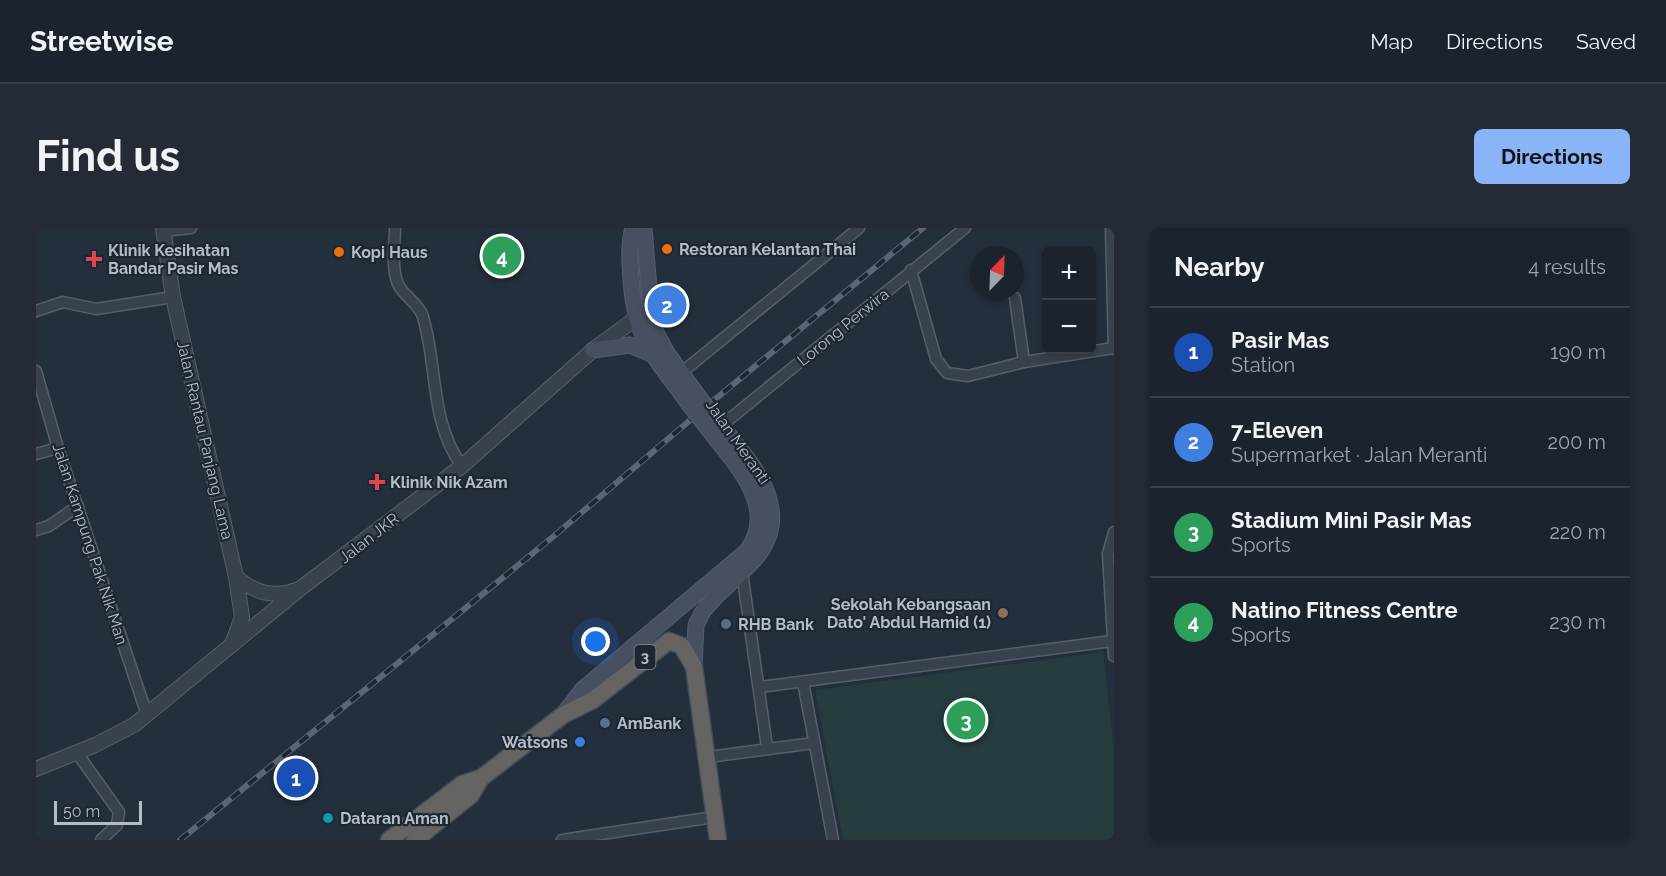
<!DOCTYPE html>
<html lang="en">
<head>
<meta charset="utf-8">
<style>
	body { margin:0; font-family:Raleway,sans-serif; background:#242b36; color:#f1f3f6 }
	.controls { position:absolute; right:18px; top:18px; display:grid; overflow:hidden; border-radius:9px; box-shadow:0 3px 9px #0003 }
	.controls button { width:54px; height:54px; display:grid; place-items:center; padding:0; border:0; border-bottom:2px solid #39404a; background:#1b232e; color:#f1f3f6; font:30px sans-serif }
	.compass { position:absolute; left:934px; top:18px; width:54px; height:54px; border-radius:50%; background:#1b232e; box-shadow:0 3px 9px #0003; rotate:23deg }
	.scale { position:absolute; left:18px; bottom:15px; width:88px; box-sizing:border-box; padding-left:6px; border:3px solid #b4bcc9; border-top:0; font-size:16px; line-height:21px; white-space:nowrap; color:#b4bcc9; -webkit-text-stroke:4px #1d2633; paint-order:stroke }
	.you { position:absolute; left:560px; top:414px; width:21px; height:21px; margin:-15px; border:4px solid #fff; border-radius:50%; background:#1a73e8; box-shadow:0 0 0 9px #1a73e833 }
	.badge { display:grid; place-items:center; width:39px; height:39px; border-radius:50%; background:#8ab4f8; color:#fff; font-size:20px; font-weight:700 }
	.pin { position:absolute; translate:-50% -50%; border:3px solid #fff; box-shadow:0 2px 6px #0006 }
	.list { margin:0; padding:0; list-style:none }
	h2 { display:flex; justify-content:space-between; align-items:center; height:78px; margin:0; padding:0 24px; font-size:26px }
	h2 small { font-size:20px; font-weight:400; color:#a0a4aa }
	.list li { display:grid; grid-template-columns:39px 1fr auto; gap:18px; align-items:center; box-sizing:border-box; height:90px; padding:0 24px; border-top:2px solid #39404a }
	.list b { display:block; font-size:22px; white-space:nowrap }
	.list p { margin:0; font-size:20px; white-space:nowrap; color:#a0a4aa }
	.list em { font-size:20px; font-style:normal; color:#a0a4aa }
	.map { position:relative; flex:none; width:1078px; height:612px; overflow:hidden; border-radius:9px }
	header { display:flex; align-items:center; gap:36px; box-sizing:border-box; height:84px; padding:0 30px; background:#1b232e; border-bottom:2px solid #39404a }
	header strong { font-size:28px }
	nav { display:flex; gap:33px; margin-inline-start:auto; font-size:21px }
	.intro { display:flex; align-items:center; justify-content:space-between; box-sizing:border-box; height:144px; padding:0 36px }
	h1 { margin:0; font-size:42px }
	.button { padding:15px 27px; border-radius:9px; background:#8ab4f8; color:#111; font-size:21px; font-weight:700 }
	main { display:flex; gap:36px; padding:0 36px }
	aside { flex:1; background:#1b232e; border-radius:9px; box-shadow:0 3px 9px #0003 }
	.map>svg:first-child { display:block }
	.green { fill:#263c3f }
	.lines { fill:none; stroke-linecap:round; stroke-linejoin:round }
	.minor-casing { stroke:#565f6c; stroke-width:13 }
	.tertiary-casing { stroke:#565f6c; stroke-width:16 }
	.secondary-casing { stroke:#565f6c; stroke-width:17 }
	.trunk-casing { stroke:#434c59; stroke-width:19 }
	.minor { stroke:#38414e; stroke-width:10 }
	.tertiary { stroke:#38414e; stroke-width:14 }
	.secondary { stroke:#465061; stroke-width:15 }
	.trunk { stroke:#656462; stroke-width:16 }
	.rail-casing { stroke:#5a6575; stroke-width:6 }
	.rail { stroke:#1d2633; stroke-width:4; stroke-dasharray:11; stroke-linecap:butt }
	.secondary-bridge-casing { stroke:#565f6c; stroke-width:17; stroke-linecap:butt }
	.secondary-bridge { stroke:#465061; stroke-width:15 }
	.food-dot { fill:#e8710a; stroke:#1d2633; stroke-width:2 }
	.health-dot { fill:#e0444e; stroke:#1d2633; stroke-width:2 }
	.education-dot { fill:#8d6e63; stroke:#1d2633; stroke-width:2 }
	.service-dot { fill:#5c6f8a; stroke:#1d2633; stroke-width:2 }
	.shop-dot { fill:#3f7fe0; stroke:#1d2633; stroke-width:2 }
	.culture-dot { fill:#0f9aa8; stroke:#1d2633; stroke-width:2 }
	.labels { text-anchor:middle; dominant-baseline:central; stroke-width:4.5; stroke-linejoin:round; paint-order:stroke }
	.shield { fill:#1d2633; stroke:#878f9c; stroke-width:1.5 }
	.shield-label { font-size:15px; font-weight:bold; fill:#b4bcc9 }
	.poi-label { font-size:16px; font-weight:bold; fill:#b4bcc9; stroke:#1d2633; text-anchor:start }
	.street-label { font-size:16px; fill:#b4bcc9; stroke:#1d2633 }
</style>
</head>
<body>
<header>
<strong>Streetwise</strong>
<nav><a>Map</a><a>Directions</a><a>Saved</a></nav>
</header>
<div class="intro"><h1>Find us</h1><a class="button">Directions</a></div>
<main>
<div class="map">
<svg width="1078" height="612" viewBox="0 0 1078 612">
	<rect width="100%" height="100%" fill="#242f3e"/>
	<polygon class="green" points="1067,424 1078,522 1078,612 807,612 779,462"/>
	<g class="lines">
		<g class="minor-casing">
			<g id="minor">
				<path d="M 359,0 C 359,16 354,47 365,61 C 372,70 380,75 386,86 C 402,134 393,194 426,238"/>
				<polyline points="1075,0 1078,121"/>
				<polyline points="127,3 155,0"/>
				<polyline points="875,42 900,131 911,145 932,148 988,134 1078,120"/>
				<polyline points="979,70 988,134"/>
				<polyline points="0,83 27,74 60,81 137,69"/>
				<polyline points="0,143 22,220 111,487"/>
				<polyline points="645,145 823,0"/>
				<polyline points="685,198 929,0"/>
				<polyline points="0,226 22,220"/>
				<polyline points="0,302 13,298 42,278"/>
				<polyline points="1078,304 1072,326 1078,428"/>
				<polyline points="706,344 731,519"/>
				<polyline points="767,454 797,612"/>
				<polyline points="724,459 1076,413"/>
				<polyline points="41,525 83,584 81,597 65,612"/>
				<polyline points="672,529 778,515"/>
				<polyline points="526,612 678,589"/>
			</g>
		</g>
		<g class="tertiary-casing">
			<g id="tertiary">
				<polyline points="127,0 137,69 200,349 206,389 197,414"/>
				<path d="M 200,349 C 219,365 237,370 260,362"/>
				<polyline points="0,541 59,517 98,497 265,360 426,238 557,122 599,91 611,86"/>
			</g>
		</g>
		<g class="secondary-casing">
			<g id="secondary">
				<path d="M 597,0 C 592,17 594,34 595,51 C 599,113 619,129 653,176"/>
				<polyline points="608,0 616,97 631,125 662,168"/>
				<polyline points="557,122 594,117 617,127"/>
				<path d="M 658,439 L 660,397 L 666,385 C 680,365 701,351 718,332 C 763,281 712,232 679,190"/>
				<path d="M 527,487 L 547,461 L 711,323 C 744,278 697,234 670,198"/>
			</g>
		</g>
		<g class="trunk-casing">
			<g id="trunk">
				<polyline points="353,612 426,556 445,550 527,487 557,472 633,413 646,418 658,439 682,612"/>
				<polyline points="379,612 435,567 445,550"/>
			</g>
		</g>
		<use href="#minor" class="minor"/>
		<use href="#tertiary" class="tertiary"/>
		<use href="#secondary" class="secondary"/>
		<use href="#trunk" class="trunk"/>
		<g class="rail-casing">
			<polyline id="rail" points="144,612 518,308 666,182 887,0"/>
		</g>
		<use href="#rail" class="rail"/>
		<g class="secondary-bridge-casing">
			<g id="secondary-bridge">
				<polyline points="662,168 679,190"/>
				<polyline points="653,176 670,198"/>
			</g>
		</g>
		<use href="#secondary-bridge" class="secondary-bridge"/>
	</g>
	<g class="food-dot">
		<circle cx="631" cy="21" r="6"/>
		<circle cx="303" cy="24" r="6"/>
	</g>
	<g class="health-dot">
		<path d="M55 22h6v6h6v6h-6v6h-6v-6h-6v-6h6z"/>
		<path d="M338 245h6v6h6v6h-6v6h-6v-6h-6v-6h6z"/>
	</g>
	<circle class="education-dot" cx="967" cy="385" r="6"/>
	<g class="service-dot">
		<circle cx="690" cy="396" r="6"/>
		<circle cx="569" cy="495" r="6"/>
	</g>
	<circle class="shop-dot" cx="544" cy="514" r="6"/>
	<circle class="culture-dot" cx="292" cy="590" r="6"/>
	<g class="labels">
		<rect class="shield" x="598.5" y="417" width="21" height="24" rx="4.5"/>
		<g class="shield-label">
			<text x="609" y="429">3</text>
		</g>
		<g class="poi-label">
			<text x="643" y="21">Restoran Kelantan Thai</text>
			<text x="72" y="22">Klinik Kesihatan<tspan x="72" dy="18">Bandar Pasir Mas</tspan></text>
			<text x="315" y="24">Kopi Haus</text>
			<text x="354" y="254">Klinik Nik Azam</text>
			<text x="955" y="376" text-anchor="end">Sekolah Kebangsaan<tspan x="955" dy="18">Dato' Abdul Hamid (1)</tspan></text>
			<text x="702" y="396">RHB Bank</text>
			<text x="581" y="495">AmBank</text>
			<text x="532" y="514" text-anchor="end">Watsons</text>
			<text x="304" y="590">Dataran Aman</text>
		</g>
		<g class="street-label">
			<text transform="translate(807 99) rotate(-39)">Lorong Perwira</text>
			<text transform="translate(169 212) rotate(77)">Jalan Rantau Panjang Lama</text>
			<text transform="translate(702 214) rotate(55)">Jalan Meranti</text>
			<text transform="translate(333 310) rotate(-38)">Jalan JKR</text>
			<text transform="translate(54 316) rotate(72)">Jalan Kampung Pak Nik Man</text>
		</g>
	</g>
</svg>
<div class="controls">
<button>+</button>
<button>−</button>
</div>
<svg class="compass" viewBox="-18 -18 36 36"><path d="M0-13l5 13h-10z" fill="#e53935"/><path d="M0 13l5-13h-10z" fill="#a0a4aa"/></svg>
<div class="scale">50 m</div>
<div class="you"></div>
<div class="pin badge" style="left:260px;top:550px;background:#1a4fb4">1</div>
<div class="pin badge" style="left:631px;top:77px;background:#3f7fe0">2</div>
<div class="pin badge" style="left:930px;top:492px;background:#2e9e5b">3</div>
<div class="pin badge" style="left:466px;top:28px;background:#2e9e5b">4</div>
</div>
<aside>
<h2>Nearby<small>4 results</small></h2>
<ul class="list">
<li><span class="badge" style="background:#1a4fb4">1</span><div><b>Pasir Mas</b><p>Station</p></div><em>190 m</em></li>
<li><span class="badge" style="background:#3f7fe0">2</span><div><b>7-Eleven</b><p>Supermarket · Jalan Meranti</p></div><em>200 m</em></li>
<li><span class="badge" style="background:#2e9e5b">3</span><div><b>Stadium Mini Pasir Mas</b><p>Sports</p></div><em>220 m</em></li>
<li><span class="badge" style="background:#2e9e5b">4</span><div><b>Natino Fitness Centre</b><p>Sports</p></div><em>230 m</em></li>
</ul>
</aside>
</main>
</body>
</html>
